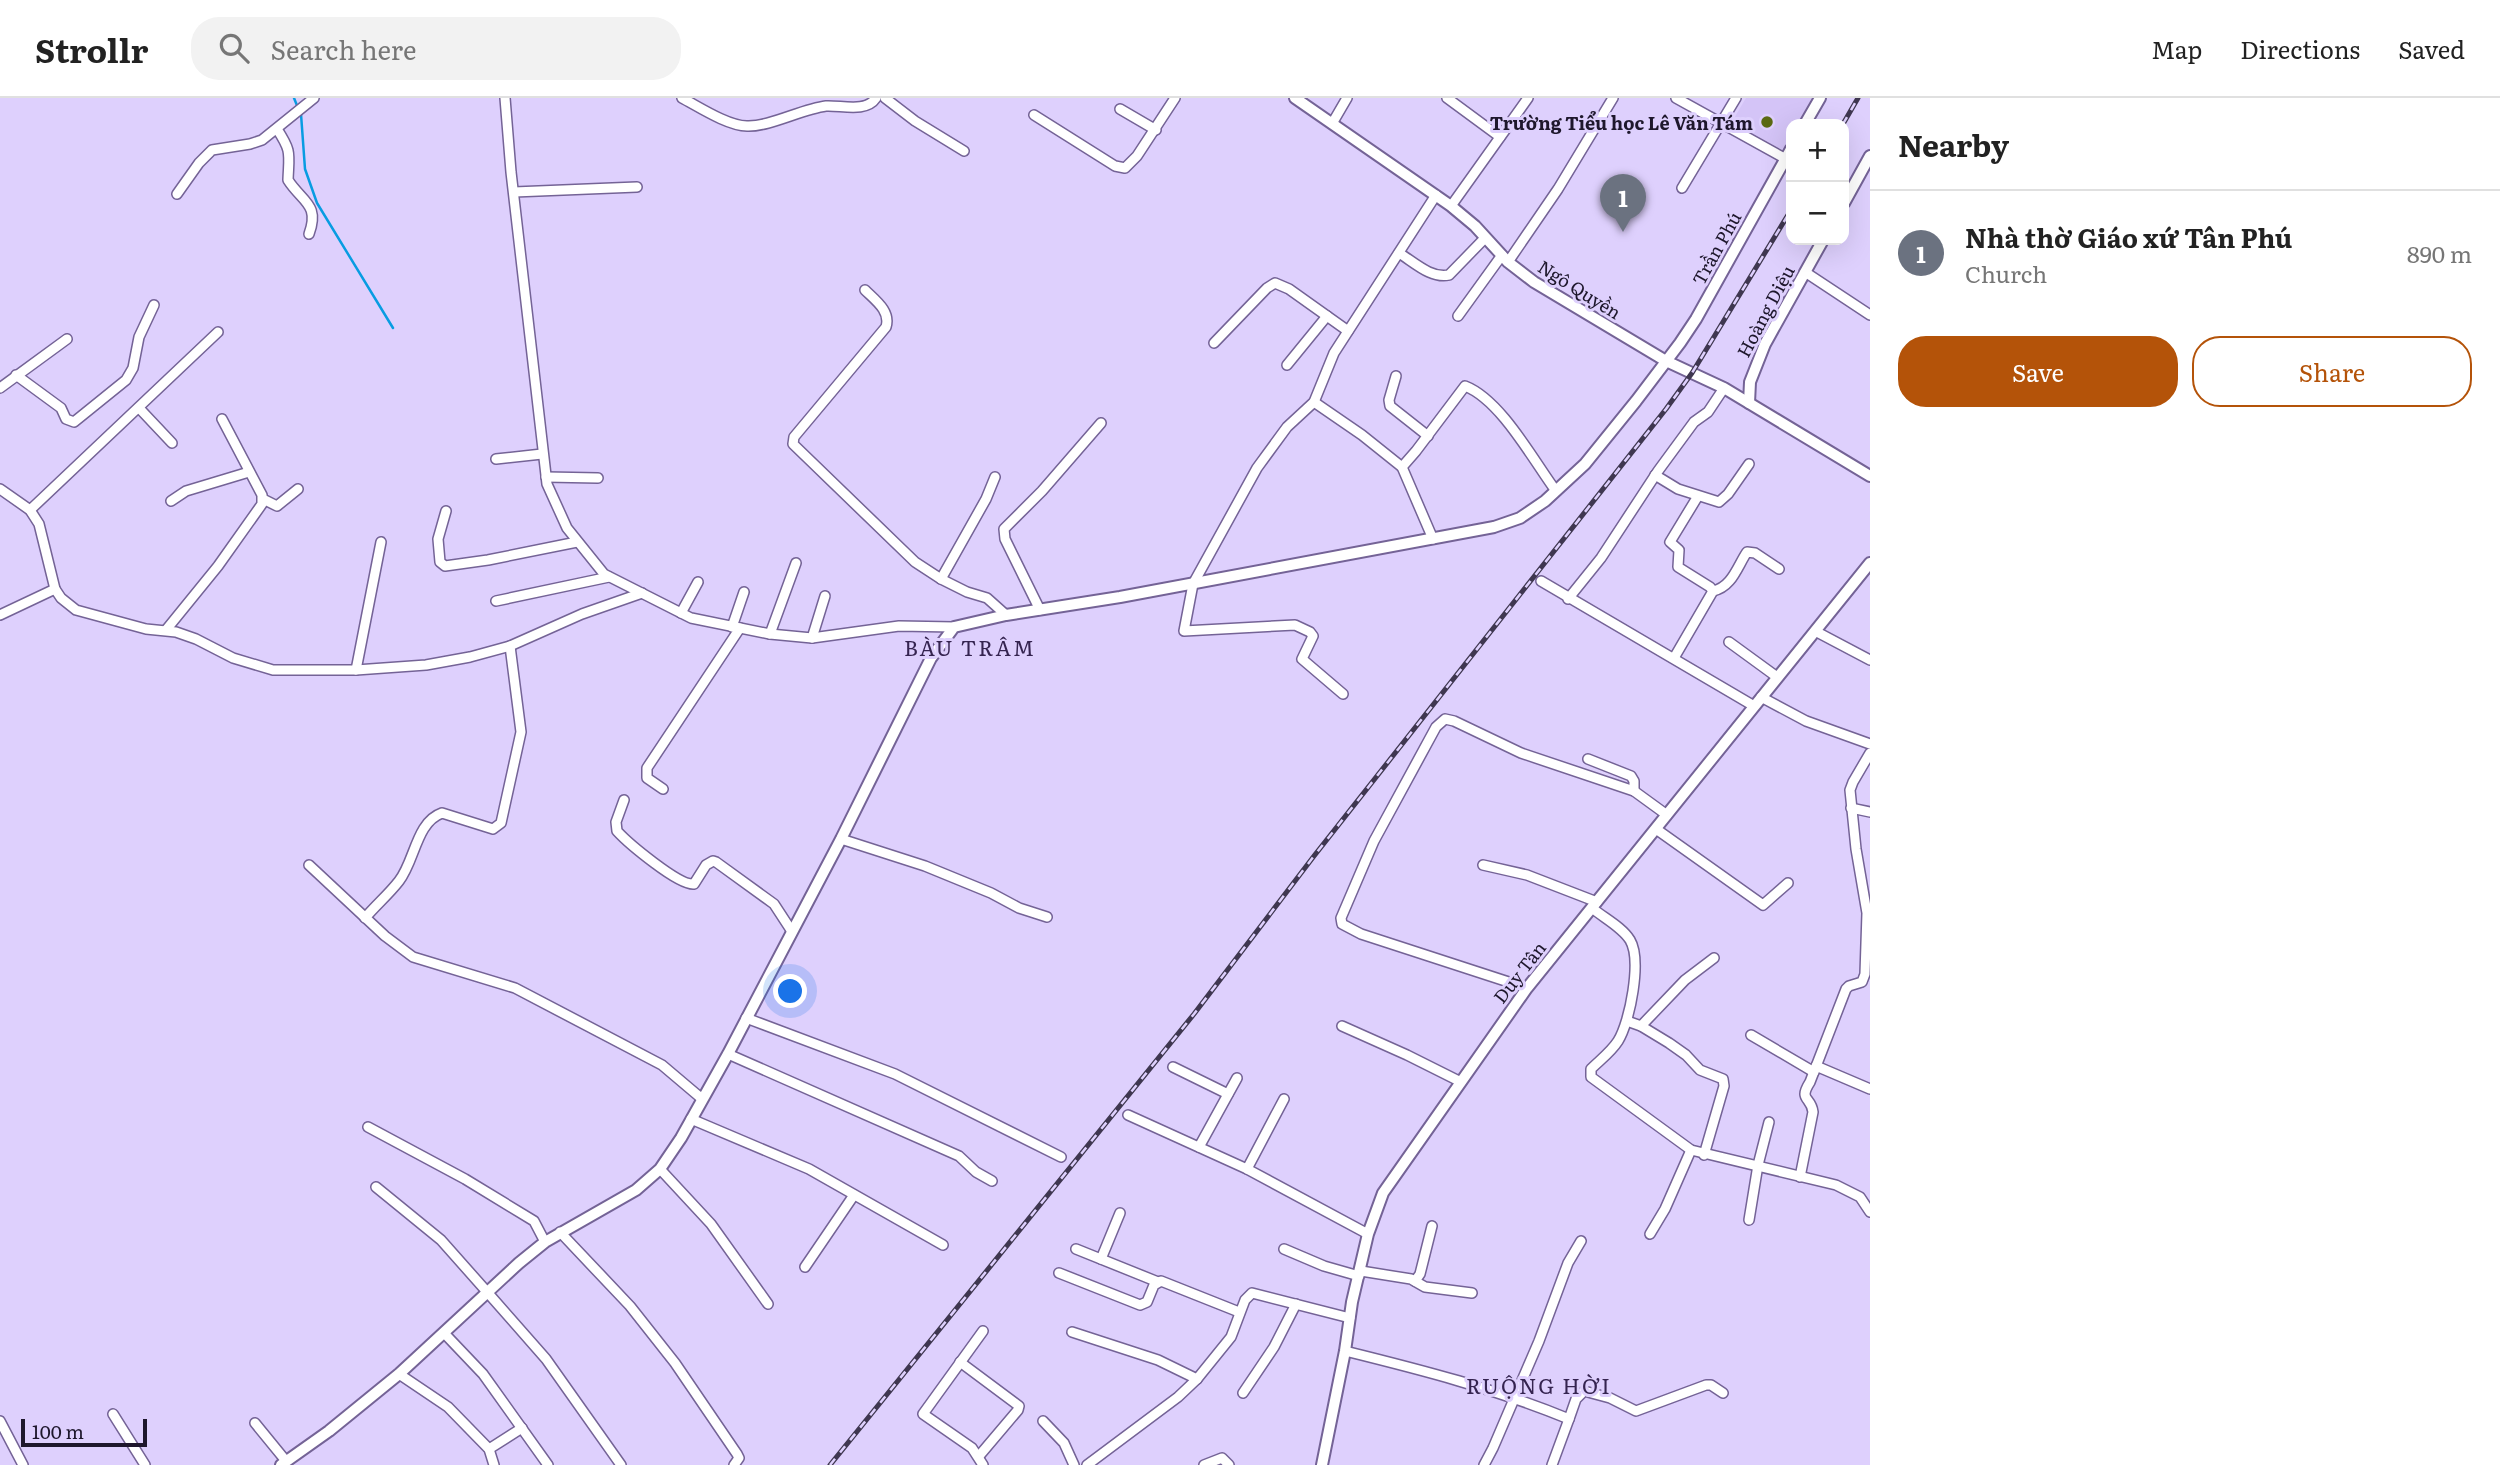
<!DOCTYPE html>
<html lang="en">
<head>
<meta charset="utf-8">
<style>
	body { margin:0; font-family:Literata,serif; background:#f2f2f2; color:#222 }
	.controls { position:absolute; right:21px; top:21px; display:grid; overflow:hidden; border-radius:14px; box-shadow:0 7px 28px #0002 }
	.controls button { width:63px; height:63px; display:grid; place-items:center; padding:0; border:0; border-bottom:2px solid #e0e0e0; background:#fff; color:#222; font:35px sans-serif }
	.scale { position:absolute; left:21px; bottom:18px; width:126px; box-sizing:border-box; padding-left:7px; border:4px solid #1e172c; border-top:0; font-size:19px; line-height:24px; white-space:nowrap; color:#1e172c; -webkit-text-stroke:5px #ded0fd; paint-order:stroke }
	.you { position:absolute; left:791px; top:894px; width:24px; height:24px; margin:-18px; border:5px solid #fff; border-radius:50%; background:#1a73e8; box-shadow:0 0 0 10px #1a73e833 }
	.badge { display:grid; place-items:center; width:46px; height:46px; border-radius:50%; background:#b45309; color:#fff; font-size:23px; font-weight:700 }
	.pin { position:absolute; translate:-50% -58px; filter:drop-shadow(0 2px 4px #0008) }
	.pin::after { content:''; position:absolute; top:37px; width:24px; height:21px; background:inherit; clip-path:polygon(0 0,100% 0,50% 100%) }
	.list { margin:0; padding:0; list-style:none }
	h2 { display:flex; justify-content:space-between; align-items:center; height:91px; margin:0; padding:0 28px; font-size:30px }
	h2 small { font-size:23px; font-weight:400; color:#767676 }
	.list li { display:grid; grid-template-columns:46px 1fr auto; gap:21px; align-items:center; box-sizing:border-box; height:126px; padding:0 28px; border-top:2px solid #e0e0e0 }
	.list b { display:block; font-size:26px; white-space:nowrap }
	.list p { margin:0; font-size:23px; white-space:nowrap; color:#767676 }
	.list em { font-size:23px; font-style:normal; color:#767676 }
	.actions { display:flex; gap:14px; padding:21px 28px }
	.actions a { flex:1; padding:16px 0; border:2px solid #b45309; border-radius:28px; text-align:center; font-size:24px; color:#b45309 }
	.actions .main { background:#b45309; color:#fff }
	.icon { flex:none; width:38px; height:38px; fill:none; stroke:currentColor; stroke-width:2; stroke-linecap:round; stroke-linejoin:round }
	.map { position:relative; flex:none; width:1870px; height:1367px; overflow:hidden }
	header { display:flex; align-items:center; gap:42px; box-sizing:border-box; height:98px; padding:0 35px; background:#fff; border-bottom:2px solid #e0e0e0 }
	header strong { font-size:33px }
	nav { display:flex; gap:38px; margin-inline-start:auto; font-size:24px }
	.search { width:490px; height:63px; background:#f2f2f2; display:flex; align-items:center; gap:18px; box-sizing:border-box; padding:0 24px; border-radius:28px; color:#767676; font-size:26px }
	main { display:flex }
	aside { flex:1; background:#fff }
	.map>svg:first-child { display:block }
	.built { fill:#d4c4f7 }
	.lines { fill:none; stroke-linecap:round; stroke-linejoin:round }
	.stream { stroke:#089ce2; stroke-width:2.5 }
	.minor-casing { stroke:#746396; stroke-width:12 }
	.tertiary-casing { stroke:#746396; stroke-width:14 }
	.minor { stroke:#fff; stroke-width:9 }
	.tertiary { stroke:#fff; stroke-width:10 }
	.rail-casing { stroke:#3f3750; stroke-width:5 }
	.rail { stroke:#ded0fd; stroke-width:2.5; stroke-dasharray:8; stroke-linecap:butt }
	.poi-dot { fill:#5b6913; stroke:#ded0fd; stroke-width:2.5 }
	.labels { text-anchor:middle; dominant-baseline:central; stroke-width:6; stroke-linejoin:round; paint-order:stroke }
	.poi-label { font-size:18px; font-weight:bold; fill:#1e172c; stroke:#ded0fd; text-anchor:end }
	.street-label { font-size:18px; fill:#1e172c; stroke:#ded0fd }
	.quarter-label { font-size:21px; letter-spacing:2px; fill:#352450; stroke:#ded0fd }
</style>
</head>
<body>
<header>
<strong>Strollr</strong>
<div class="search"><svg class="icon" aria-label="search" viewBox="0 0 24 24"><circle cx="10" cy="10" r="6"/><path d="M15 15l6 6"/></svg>Search here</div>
<nav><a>Map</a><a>Directions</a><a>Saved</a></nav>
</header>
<main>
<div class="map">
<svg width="1870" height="1367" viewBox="0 0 1870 1367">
	<rect width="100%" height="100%" fill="#ded0fd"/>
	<polygon class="built" points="1746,0 1812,0 1797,26 1791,26 1791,37 1784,50 1781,51 1737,27 1733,22"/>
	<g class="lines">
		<g class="stream">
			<polyline points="294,0 298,10"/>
			<polyline points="301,16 305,71 317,105 393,230"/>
		</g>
		<g class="minor-casing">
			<g id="minor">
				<polyline points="505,0 511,74 547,386 567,430 604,476 691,520 770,536 812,540 899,528 954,529"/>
				<path d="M 682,0 C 699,9 728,28 747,28 C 769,29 802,11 826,8 C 841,7 866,15 876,0"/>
				<polyline points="885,0 915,23 964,53"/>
				<polyline points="1447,0 1500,39"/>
				<polyline points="1676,0 1786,61"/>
				<polyline points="1120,11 1156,32"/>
				<polyline points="1034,17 1115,68 1125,70 1137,58 1175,0"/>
				<polyline points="1333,24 1347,0"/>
				<path d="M 277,31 C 292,54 289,55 288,82 C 302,104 320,106 309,136"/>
				<polyline points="1682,90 1736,0"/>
				<polyline points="514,94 637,89"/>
				<polyline points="177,96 199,65 212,52 250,46 262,42 314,0"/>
				<polyline points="1451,108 1528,0"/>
				<path d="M 1399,155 C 1414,164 1431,181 1449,177 L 1485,140"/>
				<polyline points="1508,164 1558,91 1613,0"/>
				<polyline points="1805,174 1870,217"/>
				<path d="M 865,192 C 875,202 891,213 886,229 L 794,339 L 793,346 L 915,464 L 941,481 L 967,494 L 987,500 L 1006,517"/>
				<polyline points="1458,218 1502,157"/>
				<polyline points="1214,245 1267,190 1275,185 1289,191 1348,233"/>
				<polyline points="1287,267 1327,218"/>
				<polyline points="16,277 61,310 66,321 74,324 126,282 133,270 139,239 154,207"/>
				<polyline points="1396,278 1389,302 1390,308 1428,338"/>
				<polyline points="0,290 67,241"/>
				<polyline points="1314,304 1362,337 1402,369 1433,441"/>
				<polyline points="139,310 172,345"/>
				<polyline points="496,361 542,356"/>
				<path d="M 1402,369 L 1416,353 L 1465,288 C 1501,302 1533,362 1556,393"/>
				<polyline points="1655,377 1678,391 1719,404 1728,396 1749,366"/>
				<polyline points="546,379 598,380"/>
				<polyline points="0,391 30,412 39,426 55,491 61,500 76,512 146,531 176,534 196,541 233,560 273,572 356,572 426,567 470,559 510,548 582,516 642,495"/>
				<polyline points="263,401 277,408 298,391"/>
				<polyline points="171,403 186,393 249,374"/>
				<polyline points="30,412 218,234"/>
				<polyline points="446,413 438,441 440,464 445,468 488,462 577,444"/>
				<polyline points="941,481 986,401 995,379"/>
				<polyline points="1541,483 1754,608"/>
				<path d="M 1713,493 C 1732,489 1737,469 1747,454 L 1755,455 L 1779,471"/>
				<polyline points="1568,501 1601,460 1658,373 1694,324 1708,314 1724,290"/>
				<polyline points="496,503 609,479"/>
				<polyline points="1040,512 1005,441 1004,431 1042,393 1101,325"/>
				<polyline points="681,515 698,484"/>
				<polyline points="0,517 55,491"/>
				<polyline points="732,529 744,494"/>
				<polyline points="166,532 218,468 262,406 262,397 222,321"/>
				<polyline points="1815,533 1870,562"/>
				<polyline points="770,536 796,465"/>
				<polyline points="812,540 825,498"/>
				<polyline points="1729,544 1777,579"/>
				<polyline points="1674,560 1713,493 1710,489 1678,469 1679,452 1670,444 1698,398"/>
				<polyline points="356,572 381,444"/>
				<polyline points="1343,596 1302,561 1313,538 1310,534 1295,527 1184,533 1193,486 1257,370 1287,329 1314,304 1334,255 1436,97"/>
				<polyline points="1761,599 1806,623 1870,646"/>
				<polyline points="1588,661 1631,678 1634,683 1634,693"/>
				<polyline points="663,691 647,680 647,670 740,530"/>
				<path d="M 624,702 L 616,724 L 617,733 C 628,745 679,788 694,786 L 706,767 L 713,763 L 716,764 L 774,806 L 791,832"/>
				<polyline points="1851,710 1870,714"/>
				<polyline points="1656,731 1763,807 1788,785"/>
				<polyline points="841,741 925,768 991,795 1019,810 1047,819"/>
				<polyline points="309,767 385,838 413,859 515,890 662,967 701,1000"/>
				<polyline points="1483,767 1527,777 1597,804"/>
				<path d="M 1592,810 C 1604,820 1622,829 1630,842 C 1642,862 1630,924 1618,943 C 1611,954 1600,962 1591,971 L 1591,979 L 1691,1052 L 1836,1087 L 1860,1099 L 1870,1114"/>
				<path d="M 365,820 C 376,807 389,796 399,783 C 415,763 416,724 442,715 L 493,731 L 501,725 L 521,634 L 510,548"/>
				<polyline points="1527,890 1361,836 1342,826 1341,820 1374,743 1436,629 1445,621 1454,623 1521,655 1634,693 1667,717"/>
				<polyline points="746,920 895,976 1061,1059"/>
				<polyline points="1627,923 1641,928 1669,945 1686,957 1700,972 1723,981 1724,988 1704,1057"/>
				<polyline points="1342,928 1407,957 1461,984"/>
				<polyline points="1641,928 1685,882 1714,860"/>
				<polyline points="1751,937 1814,974"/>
				<polyline points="728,956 959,1058 976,1074 992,1083"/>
				<polyline points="1816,968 1870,991"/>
				<polyline points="1173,969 1228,996"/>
				<polyline points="1128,1017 1247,1071 1368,1136"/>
				<polyline points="691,1021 809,1071 943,1147"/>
				<polyline points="368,1029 465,1081 534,1123 545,1144"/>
				<polyline points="1199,1049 1237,980"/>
				<polyline points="660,1071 711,1126 768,1206"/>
				<polyline points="1247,1071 1284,1001"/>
				<path d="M 1800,1079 L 1813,1014 C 1811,998 1798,1003 1810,984 L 1846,891 L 1849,888 L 1862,884 L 1865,876 L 1867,815 L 1856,751 L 1850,692 L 1853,684 L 1870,655"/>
				<polyline points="376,1089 441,1142 488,1195 546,1261 621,1367"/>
				<polyline points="1749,1122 1758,1067 1769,1024"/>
				<polyline points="560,1134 630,1208 675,1265 737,1356 739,1360 734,1367"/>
				<polyline points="1650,1136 1665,1111 1691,1052"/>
				<polyline points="1076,1151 1158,1184"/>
				<polyline points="1284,1151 1324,1168 1359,1178"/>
				<polyline points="1101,1161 1120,1115"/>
				<polyline points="805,1169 854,1097"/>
				<polyline points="1361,1173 1411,1181 1425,1189 1472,1195"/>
				<polyline points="1059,1175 1140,1207 1147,1204 1154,1187 1161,1183 1239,1214"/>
				<polyline points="1415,1183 1420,1176 1432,1128"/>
				<polyline points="1072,1234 1158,1262 1197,1281"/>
				<polyline points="444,1235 483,1276 548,1367"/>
				<path d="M 1345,1253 C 1422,1272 1496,1291 1569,1321 L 1576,1301 L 1584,1293 L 1610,1300 L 1636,1313 L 1706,1287 L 1711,1287 L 1723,1295"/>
				<polyline points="960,1264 1019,1308 1018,1312 979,1358"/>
				<polyline points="399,1276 448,1309 489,1351 494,1367"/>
				<polyline points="1243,1295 1274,1249 1296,1206"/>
				<polyline points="113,1316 145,1367"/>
				<polyline points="0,1323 23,1367"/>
				<polyline points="1043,1323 1064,1345 1074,1367"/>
				<polyline points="255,1325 286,1363"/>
				<polyline points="489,1351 522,1330"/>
				<polyline points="983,1367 972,1350 923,1316 983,1233"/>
				<polyline points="1087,1367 1178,1299 1197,1281 1231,1239 1245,1202 1252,1195 1350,1220"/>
				<polyline points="1204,1367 1222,1360 1229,1367"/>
				<polyline points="1484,1367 1493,1350 1539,1243 1568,1165 1581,1143"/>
				<polyline points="1552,1367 1569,1321"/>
			</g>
		</g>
		<g class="tertiary-casing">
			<g id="tertiary">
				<polyline points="1295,0 1451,108 1475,128 1508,164 1534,184 1666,263 1724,290 1870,378"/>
				<polyline points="1805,26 1820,0"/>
				<polyline points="1844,105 1870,58"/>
				<polyline points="1749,305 1750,284 1765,246 1823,142"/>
				<polyline points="281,1367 329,1333 399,1276 519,1165 545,1144 636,1092 660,1071 681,1040 728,956 841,741 931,560 954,529 1006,517 1120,499 1494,429 1520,420 1545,403 1585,366 1636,303 1680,245 1696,221 1791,51"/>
				<polyline points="1322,1367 1345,1253 1352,1204 1368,1136 1383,1095 1527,890 1870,465"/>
			</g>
		</g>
		<use href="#minor" class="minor"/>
		<use href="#tertiary" class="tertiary"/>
		<g class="rail-casing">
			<g id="rail">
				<polyline points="1843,26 1858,0"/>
				<polyline points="830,1367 1194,916 1314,758 1666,311 1692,275 1791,112"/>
			</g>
		</g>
		<use href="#rail" class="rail"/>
	</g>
	<circle class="poi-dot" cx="1767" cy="24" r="7"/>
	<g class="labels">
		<g class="poi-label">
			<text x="1753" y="24">Trường Tiểu học Lê Văn Tám</text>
		</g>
		<g class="street-label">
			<text transform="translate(1716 150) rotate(-61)">Trần Phú</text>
			<text transform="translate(1580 191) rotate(32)">Ngô Quyền</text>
			<text transform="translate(1765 213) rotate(-62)">Hoàng Diệu</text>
			<text transform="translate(1519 874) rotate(-52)">Duy Tân</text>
		</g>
		<g class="quarter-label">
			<text x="970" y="548">BÀU TRÂM</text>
			<text x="1539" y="1286">RUỘNG HỜI</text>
		</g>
	</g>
</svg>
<div class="controls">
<button>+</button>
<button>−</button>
</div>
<div class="scale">100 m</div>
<div class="you"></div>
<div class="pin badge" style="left:1623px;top:134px;background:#6b7280">1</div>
</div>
<aside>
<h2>Nearby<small></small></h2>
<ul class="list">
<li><span class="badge" style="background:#6b7280">1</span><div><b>Nhà thờ Giáo xứ Tân Phú</b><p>Church</p></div><em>890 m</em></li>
</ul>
<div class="actions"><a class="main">Save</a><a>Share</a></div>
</aside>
</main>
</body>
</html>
